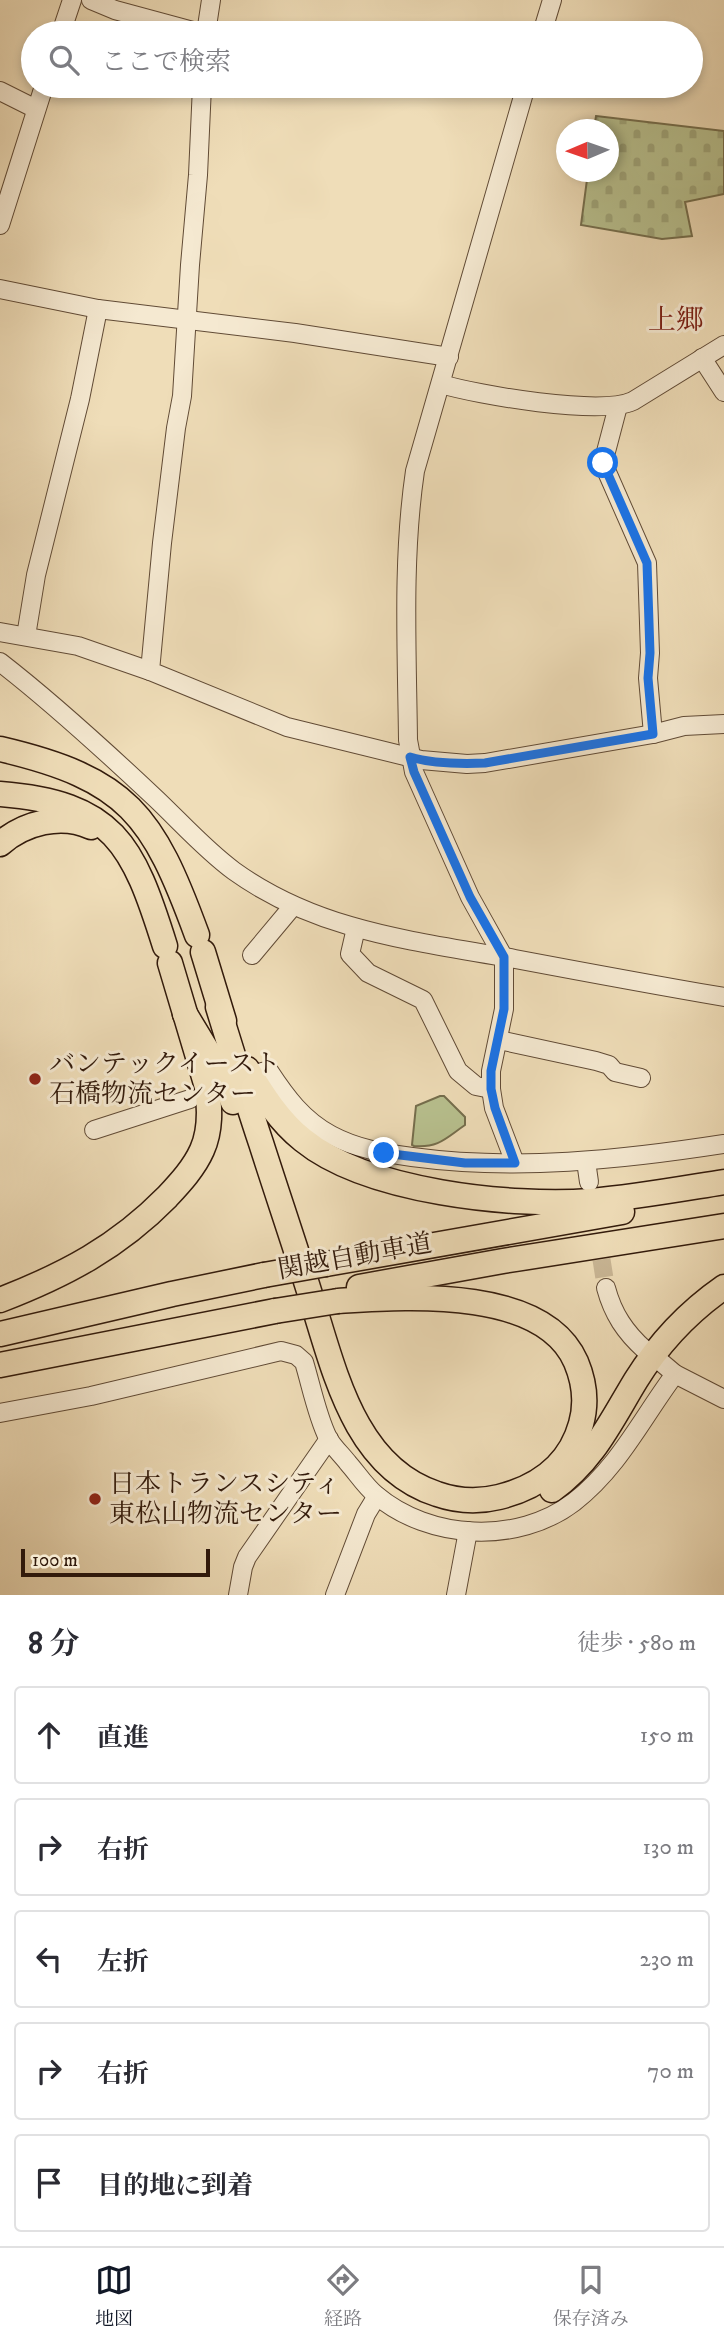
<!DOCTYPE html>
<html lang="ja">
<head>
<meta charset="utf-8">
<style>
	body { margin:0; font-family:"IM FELL DW Pica","Noto Serif JP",serif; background:#f7f7f7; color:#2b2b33 }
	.compass { position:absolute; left:556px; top:119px; width:63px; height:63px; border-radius:50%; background:#fff; box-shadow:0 4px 10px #0003; rotate:268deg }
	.scale { position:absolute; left:21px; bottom:18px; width:189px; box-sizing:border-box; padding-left:7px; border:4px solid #321a0b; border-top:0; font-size:19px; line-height:24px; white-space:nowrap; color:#321a0b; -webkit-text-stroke:5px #f5e9d1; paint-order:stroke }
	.stop { position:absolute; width:21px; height:21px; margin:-16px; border:5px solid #1a73e8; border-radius:50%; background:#fff }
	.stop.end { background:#1a73e8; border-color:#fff; box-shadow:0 2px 7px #0008 }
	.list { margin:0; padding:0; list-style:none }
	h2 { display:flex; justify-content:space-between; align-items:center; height:91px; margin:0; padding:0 28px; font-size:30px }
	h2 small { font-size:23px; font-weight:400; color:#7c7c81 }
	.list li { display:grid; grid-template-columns:46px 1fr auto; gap:21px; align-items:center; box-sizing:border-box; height:98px; margin:0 14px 14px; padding:0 14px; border:2px solid #e1e1e2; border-radius:7px }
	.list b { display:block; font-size:26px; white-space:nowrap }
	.list em { font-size:23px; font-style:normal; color:#7c7c81 }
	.icon { flex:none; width:38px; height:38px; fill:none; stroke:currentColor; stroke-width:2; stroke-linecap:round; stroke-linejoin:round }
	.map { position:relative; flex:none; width:724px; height:1595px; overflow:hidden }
	.search { position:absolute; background:#fff; box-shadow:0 4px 10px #0003; left:21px; right:21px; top:21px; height:77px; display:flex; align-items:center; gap:18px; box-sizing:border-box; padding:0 24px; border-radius:38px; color:#7c7c81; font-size:26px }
	.sheet { height:651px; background:#fff }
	nav { display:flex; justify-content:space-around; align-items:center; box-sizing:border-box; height:98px; border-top:2px solid #e1e1e2; background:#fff; font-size:19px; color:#7c7c81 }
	nav a { display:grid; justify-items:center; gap:4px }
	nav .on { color:#111827 }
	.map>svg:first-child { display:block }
	.green { fill:#b8c18f; stroke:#756e4d; stroke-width:2 }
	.cemetery { fill:url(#cemetery-stones); stroke:#756e4d; stroke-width:2 }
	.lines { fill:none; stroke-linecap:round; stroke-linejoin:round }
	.minor-tunnel { stroke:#c9b695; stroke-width:18; stroke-dasharray:18 9; stroke-linecap:butt }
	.minor-casing { stroke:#614b36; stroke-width:20 }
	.highway-casing { stroke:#321a0b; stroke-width:27 }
	.minor { stroke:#f5e9d1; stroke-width:18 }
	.highway { stroke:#efddb8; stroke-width:24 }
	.highway-bridge-casing { stroke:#321a0b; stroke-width:27; stroke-linecap:butt }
	.highway-bridge { stroke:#efddb8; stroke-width:24 }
	.route { stroke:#1a73e8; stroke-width:9 }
	.poi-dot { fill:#8f2418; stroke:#f5e9d1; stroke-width:2.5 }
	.labels { text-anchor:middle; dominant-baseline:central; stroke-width:6; stroke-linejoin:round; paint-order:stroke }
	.poi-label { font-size:26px; fill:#321a0b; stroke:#f5e9d1; text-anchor:start }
	.street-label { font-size:26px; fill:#321a0b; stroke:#f5e9d1 }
	.neighbourhood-label { font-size:28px; fill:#7a1f14; stroke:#f5e9d1 }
</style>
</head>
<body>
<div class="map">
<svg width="724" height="1595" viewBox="0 0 724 1595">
	<defs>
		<pattern id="cemetery-stones" width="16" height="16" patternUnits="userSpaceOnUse" patternTransform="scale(1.75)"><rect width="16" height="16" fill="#b8c18f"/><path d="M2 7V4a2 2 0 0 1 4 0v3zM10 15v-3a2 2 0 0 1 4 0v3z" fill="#9fa57a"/></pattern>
	</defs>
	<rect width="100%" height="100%" fill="#efddb8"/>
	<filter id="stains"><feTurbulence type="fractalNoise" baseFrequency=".00286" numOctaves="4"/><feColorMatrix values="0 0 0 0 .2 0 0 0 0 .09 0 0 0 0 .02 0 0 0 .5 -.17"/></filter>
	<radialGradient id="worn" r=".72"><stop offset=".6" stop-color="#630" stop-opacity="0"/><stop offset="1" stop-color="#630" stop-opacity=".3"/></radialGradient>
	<path class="green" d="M 440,1096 L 444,1096 L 465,1117 L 465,1125 C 446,1138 439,1148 414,1146 L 412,1145 L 416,1106 Z"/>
	<polygon class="cemetery" points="596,116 724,131 724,194 685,202 692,236 662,239 581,225 588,172 608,172 608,130 594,129"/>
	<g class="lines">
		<polyline class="minor-tunnel" points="593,1206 606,1288"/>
		<g class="minor-casing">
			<g id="minor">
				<polyline points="91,0 115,10 200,33"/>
				<polyline points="61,33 72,0"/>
				<polyline points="206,33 211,0"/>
				<polyline points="542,33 552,0"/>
				<polyline points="202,86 198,175 190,265 182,396 176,428 162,543 150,671 287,727 421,760 467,764 485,763 653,734 684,726 724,724"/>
				<polyline points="0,91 36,109"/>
				<polyline points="0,225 44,86"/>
				<polyline points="0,289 98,309 295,333 449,357"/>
				<polyline points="702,358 724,392"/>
				<path d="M 441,384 C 478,395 600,416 633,401 L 724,345"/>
				<polyline points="618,406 603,463 647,563 650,653 648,678 653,734"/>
				<polyline points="0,632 78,646 150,671"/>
				<polyline points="26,636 36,575 80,399 98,309"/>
				<path d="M 0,662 C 53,703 103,749 152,795 C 179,820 204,849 234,871 C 319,932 415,941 515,959 C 584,972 654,985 724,997"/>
				<polyline points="356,928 350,954 368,973 423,1000 458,1071 476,1086 491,1089"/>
				<polyline points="252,955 293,906"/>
				<polyline points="499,1040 596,1061 609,1065 615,1072 641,1078"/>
				<path d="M 262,1072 L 269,1071 C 286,1097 303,1120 331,1135 C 357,1149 384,1153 412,1157 C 516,1171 621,1160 724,1144"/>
				<polyline points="94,1130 190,1099"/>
				<polyline points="586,1161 589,1182"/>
				<path d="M 515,1163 L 494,1108 L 491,1089 L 491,1071 L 504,1009 L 504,958 L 470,897 L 414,772 L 408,740 C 407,651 402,559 415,471 L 526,86"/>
				<path d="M 606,1288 C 613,1314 625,1332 645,1350"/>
				<polyline points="662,1363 675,1374 724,1399"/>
				<path d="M 0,1413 L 91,1396 L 281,1351 L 296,1355 L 304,1362 C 311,1385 317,1416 328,1438 C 333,1447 342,1455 348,1463 C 357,1473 365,1486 376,1495 C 429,1540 518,1545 574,1502 C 619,1467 642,1418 675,1374"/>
				<polyline points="238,1595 243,1567 247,1557 329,1439"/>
				<polyline points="335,1595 366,1514 377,1496"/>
				<polyline points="456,1595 468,1531"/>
			</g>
		</g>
		<g class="highway-casing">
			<g id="highway">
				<path d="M 0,749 C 128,779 153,815 197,935"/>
				<path d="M 0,794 C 114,803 133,844 165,946"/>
				<path d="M 0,844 C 24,823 61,813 91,827"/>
				<polyline points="203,952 224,1021"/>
				<path d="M 218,1007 C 232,1052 246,1098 261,1143 C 277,1193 294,1243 310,1294 C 334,1368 353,1467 437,1494 C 457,1501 479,1502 499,1497 C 539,1487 570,1464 581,1424 C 587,1403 584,1381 576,1362 C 543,1286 405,1297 338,1301"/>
				<polyline points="185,1014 222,1075 233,1102"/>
				<path d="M 247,1069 C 263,1095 279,1121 303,1140 C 367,1192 511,1207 591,1201 C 636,1197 680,1189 724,1182"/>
				<polyline points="326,1264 622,1212"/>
				<polyline points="359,1287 503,1261 724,1226"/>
				<path d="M 0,1300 C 65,1275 118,1247 167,1197 C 180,1183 194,1168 202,1150 C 211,1130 210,1108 207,1087 L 170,963"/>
				<polyline points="0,1334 172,1294 264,1275"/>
				<polyline points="0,1365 275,1311"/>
				<path d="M 552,1490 C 593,1461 611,1421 636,1380 C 659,1343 688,1312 724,1287"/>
			</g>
		</g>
		<use href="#minor" class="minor"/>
		<use href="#highway" class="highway"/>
		<g class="highway-bridge-casing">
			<g id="highway-bridge">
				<polyline points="264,1275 326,1264"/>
				<polyline points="275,1311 338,1301"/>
			</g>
		</g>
		<use href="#highway-bridge" class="highway-bridge"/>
	</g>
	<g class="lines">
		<path class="route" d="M 384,1153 L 465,1163 L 515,1163 L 495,1108 L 491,1089 L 491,1071 L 504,1009 L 504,957 L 470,897 L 414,772 L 410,757 C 434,764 461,764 485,763 L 653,734 L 648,678 L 650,653 L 647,563 L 603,463"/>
	</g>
	<g class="poi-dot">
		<circle cx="35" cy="1079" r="7"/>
		<circle cx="95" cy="1499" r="7"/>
	</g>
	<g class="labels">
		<g class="poi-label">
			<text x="49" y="1064">バンテックイースト<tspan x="49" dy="30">石橋物流センター</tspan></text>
			<text x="109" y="1484">日本トランスシティ<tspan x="109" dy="30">東松山物流センター</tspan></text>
		</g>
		<g class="street-label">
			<text transform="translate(355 1257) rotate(-10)">関越自動車道</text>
		</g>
		<g class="neighbourhood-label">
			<text x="676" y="320">上郷</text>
		</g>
	</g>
	<rect width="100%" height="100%" filter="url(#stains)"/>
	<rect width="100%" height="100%" fill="url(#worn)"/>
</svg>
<svg class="compass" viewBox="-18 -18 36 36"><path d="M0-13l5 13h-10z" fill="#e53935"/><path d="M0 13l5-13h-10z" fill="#7c7c81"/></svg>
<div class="scale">100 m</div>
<div class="stop" style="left:603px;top:463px"></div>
<div class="stop end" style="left:384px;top:1153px"></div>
<div class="search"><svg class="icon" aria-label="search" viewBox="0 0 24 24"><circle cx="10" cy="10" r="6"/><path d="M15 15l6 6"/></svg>ここで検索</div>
</div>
<section class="sheet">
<h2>8 分<small>徒歩 · 580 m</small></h2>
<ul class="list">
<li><svg class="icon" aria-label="ahead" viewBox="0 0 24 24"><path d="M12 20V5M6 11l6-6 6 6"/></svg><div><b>直進</b></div><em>150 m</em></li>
<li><svg class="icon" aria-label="right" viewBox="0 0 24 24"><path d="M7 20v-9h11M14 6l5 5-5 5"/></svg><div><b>右折</b></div><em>130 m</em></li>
<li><svg class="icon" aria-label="left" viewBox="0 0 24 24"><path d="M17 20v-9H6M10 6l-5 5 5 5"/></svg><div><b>左折</b></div><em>230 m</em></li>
<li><svg class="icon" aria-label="right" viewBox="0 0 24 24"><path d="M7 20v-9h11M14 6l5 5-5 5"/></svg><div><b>右折</b></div><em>70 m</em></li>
<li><svg class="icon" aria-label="arrive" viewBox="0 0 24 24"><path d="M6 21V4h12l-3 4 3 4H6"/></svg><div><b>目的地に到着</b></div></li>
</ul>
</section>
<nav>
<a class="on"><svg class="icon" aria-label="map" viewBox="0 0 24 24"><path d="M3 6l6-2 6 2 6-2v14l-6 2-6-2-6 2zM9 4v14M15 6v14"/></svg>地図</a>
<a><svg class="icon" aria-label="directions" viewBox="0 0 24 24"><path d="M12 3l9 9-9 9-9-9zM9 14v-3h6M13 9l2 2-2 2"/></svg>経路</a>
<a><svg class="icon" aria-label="saved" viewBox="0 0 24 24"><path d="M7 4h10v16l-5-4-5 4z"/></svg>保存済み</a>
</nav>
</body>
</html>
